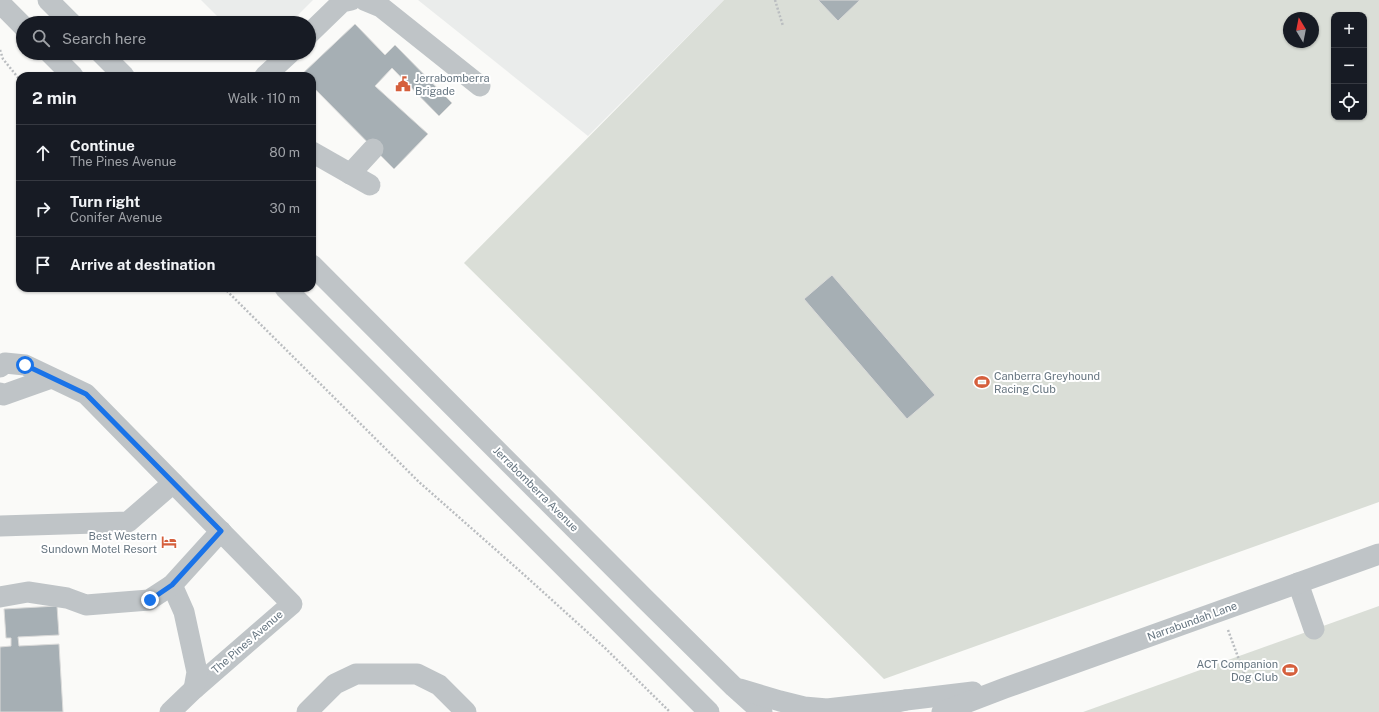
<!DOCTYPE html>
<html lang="en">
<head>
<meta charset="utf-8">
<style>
	body { margin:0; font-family:"Public Sans",sans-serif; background:#20242c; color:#f1f3f6 }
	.controls { position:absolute; right:12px; top:12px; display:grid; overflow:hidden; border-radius:8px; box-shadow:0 1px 3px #0004 }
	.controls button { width:36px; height:36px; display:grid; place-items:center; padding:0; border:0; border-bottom:1px solid #363941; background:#171b24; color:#f1f3f6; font:20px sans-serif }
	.compass { position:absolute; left:1283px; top:12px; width:36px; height:36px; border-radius:50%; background:#171b24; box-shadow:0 1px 3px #0004; rotate:350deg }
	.stop { position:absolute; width:12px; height:12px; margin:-9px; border:3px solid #1a73e8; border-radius:50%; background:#fff }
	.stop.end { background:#1a73e8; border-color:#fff; box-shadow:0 1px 4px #0008 }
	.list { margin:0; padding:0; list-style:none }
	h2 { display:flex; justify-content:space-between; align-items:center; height:52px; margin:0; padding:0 16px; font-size:17px }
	h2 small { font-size:13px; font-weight:400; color:#9ea1a6 }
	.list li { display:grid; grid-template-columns:26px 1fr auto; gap:12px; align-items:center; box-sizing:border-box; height:56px; padding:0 16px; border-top:1px solid #363941 }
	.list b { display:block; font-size:15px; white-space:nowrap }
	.list p { margin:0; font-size:13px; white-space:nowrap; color:#9ea1a6 }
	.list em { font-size:13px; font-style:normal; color:#9ea1a6 }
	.icon { flex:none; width:22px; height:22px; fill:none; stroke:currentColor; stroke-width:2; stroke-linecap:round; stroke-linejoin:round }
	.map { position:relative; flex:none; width:1379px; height:712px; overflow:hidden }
	.search { position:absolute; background:#171b24; box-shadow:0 1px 3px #0004; left:16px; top:16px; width:300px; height:44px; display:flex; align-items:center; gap:10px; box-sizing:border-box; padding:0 14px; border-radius:22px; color:#9ea1a6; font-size:15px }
	.panel { position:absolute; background:#171b24; box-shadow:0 1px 3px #0004; left:16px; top:72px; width:300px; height:220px; border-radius:12px }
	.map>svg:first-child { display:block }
	.built { fill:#eaeceb }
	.green { fill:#daded7; fill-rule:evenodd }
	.building { fill:#a6afb4; stroke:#dbdbda }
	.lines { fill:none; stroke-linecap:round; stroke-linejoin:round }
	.path { stroke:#babdc0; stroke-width:2.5; stroke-dasharray:2 2; stroke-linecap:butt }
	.minor { stroke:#bfc4c7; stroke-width:21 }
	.route { stroke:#1a73e8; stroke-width:5 }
	.labels { text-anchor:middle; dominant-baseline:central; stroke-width:4; stroke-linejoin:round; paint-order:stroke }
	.poi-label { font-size:11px; fill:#667580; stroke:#fff; text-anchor:start }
	.street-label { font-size:11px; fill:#667580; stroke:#fff }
</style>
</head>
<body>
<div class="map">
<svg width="1379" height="712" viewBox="0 0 1379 712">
	<rect width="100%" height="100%" fill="#fafaf8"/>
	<g class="built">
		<polygon points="201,0 313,0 290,23 224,23"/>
		<polygon points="418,0 724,0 588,136"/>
	</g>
	<g class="green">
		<path d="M 724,0 L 1379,0 L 1379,502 L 884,679 L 464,263 ZM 1334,15 L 1364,15 L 1364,117 L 1334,117 ZM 1289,18 L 1313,18 L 1313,42 L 1289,42 Z"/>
		<polygon points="1379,606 1379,712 1083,712"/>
	</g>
	<g class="building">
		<polygon points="818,0 860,0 838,21"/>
		<polygon points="355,24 385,55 395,45 452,103 439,116 392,68 375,86 428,134 394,169 312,86 312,76 301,75"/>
		<polygon points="832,275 935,395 907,419 804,299"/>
		<polygon points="57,606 59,635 18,637 19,646 59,644 63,712 0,712 0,647 11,646 11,638 6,638 4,609"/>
	</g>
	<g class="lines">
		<g class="path">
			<polyline points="775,0 783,26"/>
			<polyline points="0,50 3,59 20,80"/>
			<polyline points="224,288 419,482 521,572 605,648 670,712"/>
			<polyline points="1228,630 1248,684"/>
		</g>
		<g class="minor">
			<polyline points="48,0 71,23"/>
			<polyline points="364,0 381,7 480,86"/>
			<polyline points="0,3 23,26"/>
			<polyline points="309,34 342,2 351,0"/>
			<polyline points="50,53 73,76"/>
			<polyline points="101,53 124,76"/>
			<polyline points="265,76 290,53"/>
			<polyline points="312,152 370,185"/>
			<polyline points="350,174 373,149"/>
			<polyline points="312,265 645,599 734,687 762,712"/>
			<polyline points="285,288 709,712"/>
			<polyline points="0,367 5,363 25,365 86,394 292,604 194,689 170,712"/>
			<polyline points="0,393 3,395 51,378"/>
			<polyline points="0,526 128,522 173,483"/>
			<polyline points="1298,583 1314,629"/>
			<polyline points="172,585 184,612 197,672 194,689"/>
			<polyline points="0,597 28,592 67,598 86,605 149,600 172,585 221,531"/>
			<polyline points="740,689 780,701 804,707 827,709 906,700"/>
			<polyline points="893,703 906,700 973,692"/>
			<polyline points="307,712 335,684 356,674 417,674 439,685 466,712"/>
			<polyline points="942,712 1005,688 1379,554"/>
		</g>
	</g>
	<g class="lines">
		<polyline class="route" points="25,365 86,394 221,531 172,585 150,600"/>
	</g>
	<defs>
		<g id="civic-bare" transform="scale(1.2)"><path d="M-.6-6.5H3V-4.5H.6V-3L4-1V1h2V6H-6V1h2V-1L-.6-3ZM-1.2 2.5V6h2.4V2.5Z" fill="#d55f3c" stroke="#fff" stroke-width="2.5" paint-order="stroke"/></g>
		<g id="stadium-bare" transform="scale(1.2)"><path d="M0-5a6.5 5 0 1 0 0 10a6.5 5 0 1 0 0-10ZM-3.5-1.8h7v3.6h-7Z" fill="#d55f3c" stroke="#fff" stroke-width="2.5" paint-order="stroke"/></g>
		<g id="hotel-bare" transform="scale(1.2)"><path d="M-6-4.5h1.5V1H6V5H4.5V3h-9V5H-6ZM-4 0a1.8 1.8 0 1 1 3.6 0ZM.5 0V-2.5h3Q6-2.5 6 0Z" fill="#d55f3c" stroke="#fff" stroke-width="2.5" paint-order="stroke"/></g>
	</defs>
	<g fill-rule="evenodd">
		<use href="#civic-bare" x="403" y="84"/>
		<use href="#stadium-bare" x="982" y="382"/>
		<use href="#hotel-bare" x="169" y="542"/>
		<use href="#stadium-bare" x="1290" y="670"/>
	</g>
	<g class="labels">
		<g class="poi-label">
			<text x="415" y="78">Jerrabomberra<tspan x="415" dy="13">Brigade</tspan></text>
			<text x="994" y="376">Canberra Greyhound<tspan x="994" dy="13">Racing Club</tspan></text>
			<text x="157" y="536" text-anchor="end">Best Western<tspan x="157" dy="13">Sundown Motel Resort</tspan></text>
			<text x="1278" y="664" text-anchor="end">ACT Companion<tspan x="1278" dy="13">Dog Club</tspan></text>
		</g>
		<g class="street-label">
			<text transform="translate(536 489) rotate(45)">Jerrabomberra Avenue</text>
			<text transform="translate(1192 621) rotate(-20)">Narrabundah Lane</text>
			<text transform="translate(247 642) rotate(-41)">The Pines Avenue</text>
		</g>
	</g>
</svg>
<div class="controls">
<button>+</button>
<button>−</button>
<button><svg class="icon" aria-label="locate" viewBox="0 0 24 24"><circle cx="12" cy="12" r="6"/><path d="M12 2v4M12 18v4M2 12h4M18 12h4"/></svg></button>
</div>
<svg class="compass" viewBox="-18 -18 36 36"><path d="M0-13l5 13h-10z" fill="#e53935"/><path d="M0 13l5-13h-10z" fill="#9ea1a6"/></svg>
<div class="stop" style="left:25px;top:365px"></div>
<div class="stop end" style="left:150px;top:600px"></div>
<div class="search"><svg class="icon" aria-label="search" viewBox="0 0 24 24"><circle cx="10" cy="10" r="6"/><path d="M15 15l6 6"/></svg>Search here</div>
<section class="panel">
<h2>2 min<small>Walk · 110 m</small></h2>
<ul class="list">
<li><svg class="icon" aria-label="ahead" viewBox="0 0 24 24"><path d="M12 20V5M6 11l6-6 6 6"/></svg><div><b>Continue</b><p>The Pines Avenue</p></div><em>80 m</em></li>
<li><svg class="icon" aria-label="right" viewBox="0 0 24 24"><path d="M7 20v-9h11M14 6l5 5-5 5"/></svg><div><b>Turn right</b><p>Conifer Avenue</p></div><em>30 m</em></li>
<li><svg class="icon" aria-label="arrive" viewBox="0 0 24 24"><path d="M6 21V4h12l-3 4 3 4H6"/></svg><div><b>Arrive at destination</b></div></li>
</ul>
</section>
</div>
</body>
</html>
